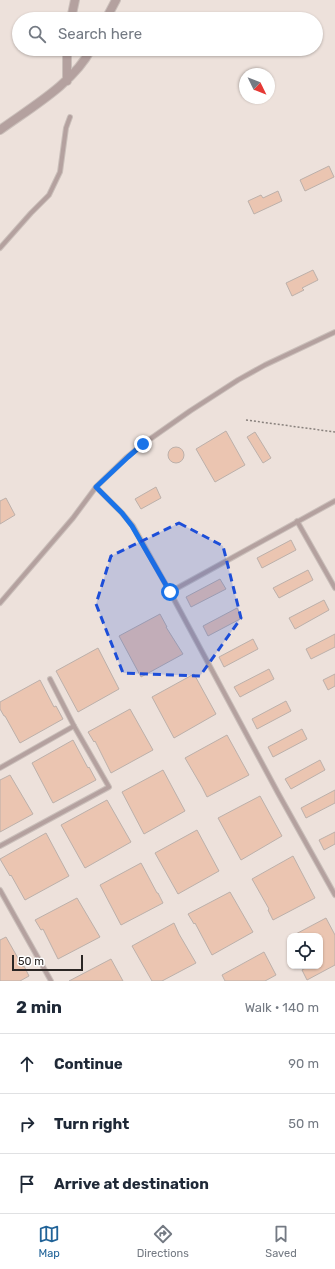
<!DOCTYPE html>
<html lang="en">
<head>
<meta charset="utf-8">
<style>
	body { margin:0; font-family:Rubik,sans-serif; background:#f2f2f3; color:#1f2937 }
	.controls { position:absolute; right:12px; bottom:12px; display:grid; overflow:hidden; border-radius:8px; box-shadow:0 1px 3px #0004 }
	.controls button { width:36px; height:36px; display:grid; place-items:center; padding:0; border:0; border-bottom:1px solid #e0e1e3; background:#fff; color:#1f2937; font:20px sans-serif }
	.compass { position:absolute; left:239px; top:68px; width:36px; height:36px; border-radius:50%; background:#fff; box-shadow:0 1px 3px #0004; rotate:133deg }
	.scale { position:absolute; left:12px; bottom:10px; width:71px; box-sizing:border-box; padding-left:4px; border:2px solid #2b2624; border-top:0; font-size:11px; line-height:14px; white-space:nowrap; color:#2b2624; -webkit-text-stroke:3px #fff; paint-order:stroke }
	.stop { position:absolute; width:12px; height:12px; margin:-9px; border:3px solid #1a73e8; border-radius:50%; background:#fff }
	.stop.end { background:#1a73e8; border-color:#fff; box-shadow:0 1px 4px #0008 }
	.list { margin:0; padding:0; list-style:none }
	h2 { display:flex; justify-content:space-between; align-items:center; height:52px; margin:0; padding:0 16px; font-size:17px }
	h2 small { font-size:13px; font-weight:400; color:#747a83 }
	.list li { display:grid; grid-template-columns:26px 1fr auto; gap:12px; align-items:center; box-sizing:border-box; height:60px; padding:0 16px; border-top:1px solid #e0e1e3 }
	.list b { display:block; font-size:15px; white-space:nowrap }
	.list em { font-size:13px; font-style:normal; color:#747a83 }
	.icon { flex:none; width:22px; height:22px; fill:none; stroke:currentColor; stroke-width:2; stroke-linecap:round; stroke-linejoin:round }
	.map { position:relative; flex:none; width:335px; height:981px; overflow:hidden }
	.search { position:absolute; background:#fff; box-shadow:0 1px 3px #0004; left:12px; right:12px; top:12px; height:44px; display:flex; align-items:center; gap:10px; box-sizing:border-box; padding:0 14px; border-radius:22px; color:#747a83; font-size:15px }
	.sheet { height:232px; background:#fff }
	nav { display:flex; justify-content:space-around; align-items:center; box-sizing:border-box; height:56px; border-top:1px solid #e0e1e3; background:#fff; font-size:11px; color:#747a83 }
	nav a { display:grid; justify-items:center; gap:2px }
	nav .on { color:#216398 }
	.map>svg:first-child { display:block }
	.building { fill:#ebc5b1; stroke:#bcb0aa }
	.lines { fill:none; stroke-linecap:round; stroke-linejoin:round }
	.lane-casing { stroke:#cabfba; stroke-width:6 }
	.street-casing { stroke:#cabfba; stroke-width:10 }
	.path { stroke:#88807c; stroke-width:1.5; stroke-dasharray:2 2; stroke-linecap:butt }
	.lane { stroke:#b4a19f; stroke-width:4 }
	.street { stroke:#b4a19f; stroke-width:8 }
	.route { stroke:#1a73e8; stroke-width:5 }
	.marked { fill:#1d4ed8; fill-opacity:0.2; stroke:#1d4ed8; stroke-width:3; stroke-dasharray:8 5; stroke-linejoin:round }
</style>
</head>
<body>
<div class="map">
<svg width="335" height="981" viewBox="0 0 335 981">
	<rect width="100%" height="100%" fill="#ede1db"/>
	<g class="building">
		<polygon points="329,166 334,177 305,191 300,180"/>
		<polygon points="278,191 282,201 254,214 248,201 261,195 263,198"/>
		<polygon points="313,270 318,280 302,288 304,290 292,296 286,283"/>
		<polygon points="226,431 245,465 215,482 196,449"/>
		<polygon points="255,432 271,458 263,463 247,437"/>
		<circle cx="176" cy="455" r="8"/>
		<polygon points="156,487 161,498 141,509 135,499"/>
		<polygon points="6,498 15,515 0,524 0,501"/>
		<polygon points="291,540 296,550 262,568 257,558"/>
		<polygon points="308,570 313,580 279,598 273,588"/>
		<polygon points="220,579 226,589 191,607 186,597"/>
		<polygon points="324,600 329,610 295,629 289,618"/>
		<polygon points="237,608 242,618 208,636 203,626"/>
		<polygon points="160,614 167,627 166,627 183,654 141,677 119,636"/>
		<polygon points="335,634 335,647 311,659 306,649"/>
		<polygon points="253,639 258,649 224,667 219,657"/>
		<polygon points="98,648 119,689 78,712 56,671"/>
		<polygon points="269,669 274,679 240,697 234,687"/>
		<polygon points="194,674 216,714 174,738 152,697"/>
		<polygon points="335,674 335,686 328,690 323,680"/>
		<polygon points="40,680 54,707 56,706 63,719 20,743 5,716 4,716 0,709 0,702"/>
		<polygon points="286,701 291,711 257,729 252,719"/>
		<polygon points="130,709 153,750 111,773 95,741 94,742 88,732"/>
		<polygon points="302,729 307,739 273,757 268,747"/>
		<polygon points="227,735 249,775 207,797 202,787 185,758"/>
		<polygon points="73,740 88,768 89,767 96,780 53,803 32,763"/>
		<polygon points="320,760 325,770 291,789 285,779"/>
		<polygon points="163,770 185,811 144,834 122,792"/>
		<polygon points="10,775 33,814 0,832 0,780"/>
		<polygon points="335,790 335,803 306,818 301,808"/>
		<polygon points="260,796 282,836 241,860 218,818"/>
		<polygon points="107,800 131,842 85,868 61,825"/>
		<polygon points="197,830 219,871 178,894 155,853"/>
		<polygon points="335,832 335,844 324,850 319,840"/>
		<polygon points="46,833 69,876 25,900 11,875 10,876 0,859"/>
		<polygon points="293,856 315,898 273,920 268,910 269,909 252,879"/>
		<polygon points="141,863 157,893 158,893 163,903 121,925 100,885"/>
		<polygon points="230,892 253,932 212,955 195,923 194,924 188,914"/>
		<polygon points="77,898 100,937 58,959 43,929 41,930 35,920"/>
		<polygon points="326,918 335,935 335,965 307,980 302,970 309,966 320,966 320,936 292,936"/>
		<polygon points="174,923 179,934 196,963 162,981 152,981 132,946"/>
		<polygon points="6,937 23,967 24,966 29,976 20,981 0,981 0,940"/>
		<polygon points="264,952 276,975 265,981 225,981 222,975"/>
		<polygon points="111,959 123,981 69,981"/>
	</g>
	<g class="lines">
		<g class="lane-casing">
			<g id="lane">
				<polyline points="0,248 31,213 49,195 60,172 66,128 70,117"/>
				<polyline points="96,487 122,513 133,526 170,592 278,793 335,895"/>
				<polyline points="297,521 335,588"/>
				<polyline points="170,592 335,501"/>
				<polyline points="0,603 73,518 96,487 127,457 143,444 190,411 238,380 265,365 335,332"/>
				<polyline points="0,768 74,726"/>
				<polyline points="0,846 109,787 74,726 50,679"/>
				<polyline points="0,890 51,981"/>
			</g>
		</g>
		<g class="street-casing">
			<g id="street">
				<polyline points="71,19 75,0"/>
				<polyline points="106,19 116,0"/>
				<polyline points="67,81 67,49"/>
				<path d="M 0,130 C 30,108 74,83 91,49"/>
			</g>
		</g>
		<polyline class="path" points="246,420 335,432"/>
		<use href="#lane" class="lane"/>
		<use href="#street" class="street"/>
	</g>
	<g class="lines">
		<polyline class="route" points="143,444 128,457 96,487 122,513 132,526 170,592"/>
	</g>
	<path class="marked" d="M 179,523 L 223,546 L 241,618 L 200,676 L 123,673 L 96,604 L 111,556 Z"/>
</svg>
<div class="controls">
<button><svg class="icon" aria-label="locate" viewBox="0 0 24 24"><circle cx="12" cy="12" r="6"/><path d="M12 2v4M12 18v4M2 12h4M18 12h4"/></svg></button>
</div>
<svg class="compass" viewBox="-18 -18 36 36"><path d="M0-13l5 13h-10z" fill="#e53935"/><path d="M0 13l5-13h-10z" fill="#747a83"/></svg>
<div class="scale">50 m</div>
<div class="stop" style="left:170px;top:592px"></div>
<div class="stop end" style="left:143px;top:444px"></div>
<div class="search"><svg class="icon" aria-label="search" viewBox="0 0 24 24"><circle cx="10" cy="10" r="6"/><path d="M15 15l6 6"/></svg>Search here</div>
</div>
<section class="sheet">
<h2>2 min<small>Walk · 140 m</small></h2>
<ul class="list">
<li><svg class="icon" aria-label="ahead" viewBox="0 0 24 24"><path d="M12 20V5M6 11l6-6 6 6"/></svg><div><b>Continue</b></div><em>90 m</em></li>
<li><svg class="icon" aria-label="right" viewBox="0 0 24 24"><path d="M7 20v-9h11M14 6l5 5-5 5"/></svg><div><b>Turn right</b></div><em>50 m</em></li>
<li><svg class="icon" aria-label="arrive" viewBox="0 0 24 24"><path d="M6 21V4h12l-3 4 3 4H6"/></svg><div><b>Arrive at destination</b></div></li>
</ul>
</section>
<nav>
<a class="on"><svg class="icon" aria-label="map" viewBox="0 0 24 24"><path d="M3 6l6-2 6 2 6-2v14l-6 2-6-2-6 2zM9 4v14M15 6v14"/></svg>Map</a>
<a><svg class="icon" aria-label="directions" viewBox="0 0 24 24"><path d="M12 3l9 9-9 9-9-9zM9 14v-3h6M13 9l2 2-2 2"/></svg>Directions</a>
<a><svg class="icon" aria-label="saved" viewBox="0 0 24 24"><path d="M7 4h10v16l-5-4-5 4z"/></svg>Saved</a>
</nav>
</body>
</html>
